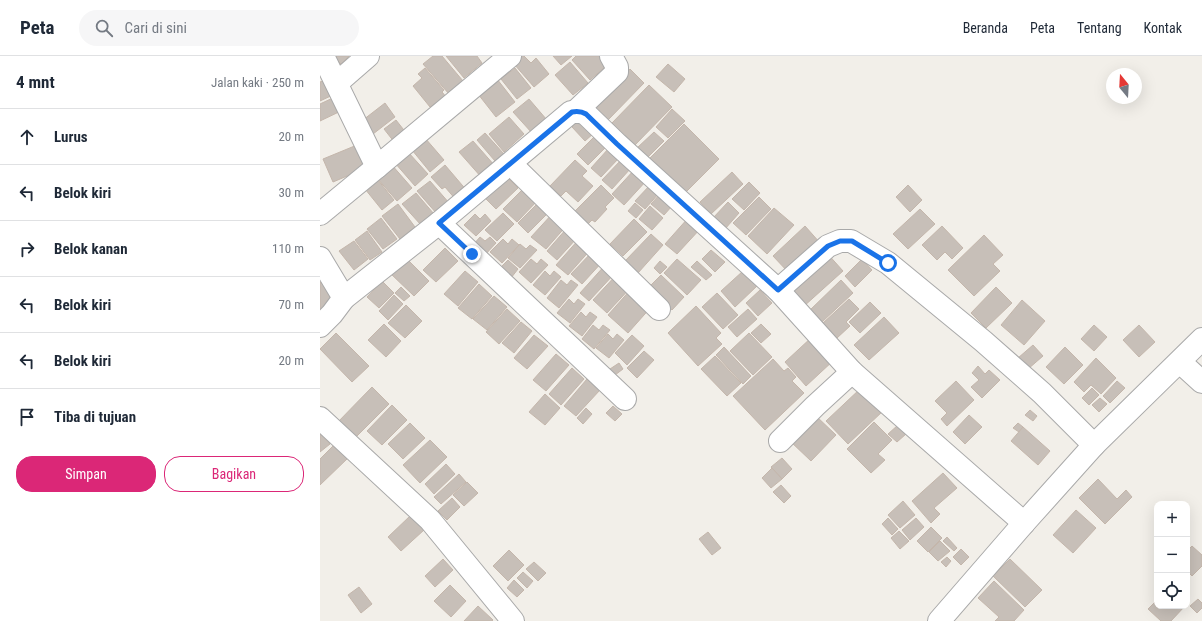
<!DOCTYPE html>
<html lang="id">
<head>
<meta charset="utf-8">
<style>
	body { margin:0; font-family:"Roboto Condensed",sans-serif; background:#f6f6f7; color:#1f2937 }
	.controls { position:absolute; right:12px; bottom:12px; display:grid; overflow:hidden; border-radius:8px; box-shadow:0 4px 16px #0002 }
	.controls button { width:36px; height:36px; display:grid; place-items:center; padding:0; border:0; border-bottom:1px solid #e0e1e3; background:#fff; color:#1f2937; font:20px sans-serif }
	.compass { position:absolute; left:786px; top:12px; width:36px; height:36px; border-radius:50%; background:#fff; box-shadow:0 4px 16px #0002; rotate:342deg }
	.stop { position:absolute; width:12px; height:12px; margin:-9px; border:3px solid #1a73e8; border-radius:50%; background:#fff }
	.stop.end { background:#1a73e8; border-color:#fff; box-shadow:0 1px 4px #0008 }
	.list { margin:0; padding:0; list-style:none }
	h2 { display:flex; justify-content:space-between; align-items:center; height:52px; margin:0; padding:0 16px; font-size:17px }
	h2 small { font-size:13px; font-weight:400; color:#747a83 }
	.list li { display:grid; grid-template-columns:26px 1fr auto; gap:12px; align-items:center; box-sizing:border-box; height:56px; padding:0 16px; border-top:1px solid #e0e1e3 }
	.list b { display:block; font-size:15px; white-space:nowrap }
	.list em { font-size:13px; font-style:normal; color:#747a83 }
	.actions { display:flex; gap:8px; padding:12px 16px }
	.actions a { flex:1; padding:9px 0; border:1px solid #db2777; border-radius:16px; text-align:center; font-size:14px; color:#db2777 }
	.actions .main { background:#db2777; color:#fff }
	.icon { flex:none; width:22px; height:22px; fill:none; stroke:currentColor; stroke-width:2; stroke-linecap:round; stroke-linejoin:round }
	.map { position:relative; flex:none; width:882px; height:565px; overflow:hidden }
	header { display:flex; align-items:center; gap:24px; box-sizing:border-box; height:56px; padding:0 20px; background:#fff; border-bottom:1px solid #e0e1e3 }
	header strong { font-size:19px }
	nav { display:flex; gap:22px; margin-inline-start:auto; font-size:14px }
	.search { width:280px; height:36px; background:#f6f6f7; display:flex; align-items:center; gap:10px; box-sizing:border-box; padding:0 14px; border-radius:22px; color:#747a83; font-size:15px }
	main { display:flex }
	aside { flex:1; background:#fff }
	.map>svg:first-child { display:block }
	.building { fill:#c7bfb8; stroke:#c4b6ab }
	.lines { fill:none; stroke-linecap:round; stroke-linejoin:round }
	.minor-casing { stroke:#a9a9a9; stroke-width:24 }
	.minor { stroke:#fff; stroke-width:22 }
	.route { stroke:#1a73e8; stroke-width:5 }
</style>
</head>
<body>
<header>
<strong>Peta</strong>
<div class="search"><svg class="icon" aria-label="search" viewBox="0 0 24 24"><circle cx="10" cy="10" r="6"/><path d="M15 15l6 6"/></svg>Cari di sini</div>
<nav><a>Beranda</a><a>Peta</a><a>Tentang</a><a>Kontak</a></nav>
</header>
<main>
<aside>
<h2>4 mnt<small>Jalan kaki · 250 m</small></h2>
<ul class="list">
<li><svg class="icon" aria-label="ahead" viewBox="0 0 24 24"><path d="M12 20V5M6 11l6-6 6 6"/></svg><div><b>Lurus</b></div><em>20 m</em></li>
<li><svg class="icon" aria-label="left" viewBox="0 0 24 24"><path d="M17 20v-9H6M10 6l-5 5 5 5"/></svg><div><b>Belok kiri</b></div><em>30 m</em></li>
<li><svg class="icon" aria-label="right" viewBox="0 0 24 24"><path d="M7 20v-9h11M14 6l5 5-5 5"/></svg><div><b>Belok kanan</b></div><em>110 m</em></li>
<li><svg class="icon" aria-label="left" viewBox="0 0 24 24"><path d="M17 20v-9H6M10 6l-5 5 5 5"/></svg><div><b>Belok kiri</b></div><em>70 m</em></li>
<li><svg class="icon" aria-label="left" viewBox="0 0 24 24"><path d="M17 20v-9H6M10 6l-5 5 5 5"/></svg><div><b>Belok kiri</b></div><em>20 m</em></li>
<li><svg class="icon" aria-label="arrive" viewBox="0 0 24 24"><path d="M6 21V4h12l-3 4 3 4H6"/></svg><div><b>Tiba di tujuan</b></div></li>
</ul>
<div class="actions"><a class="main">Simpan</a><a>Bagikan</a></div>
</aside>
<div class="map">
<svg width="882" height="565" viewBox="0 0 882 565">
	<rect width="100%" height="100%" fill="#f2efe9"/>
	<g class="building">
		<polygon points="13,0 29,0 21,8"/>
		<polygon points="113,0 122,0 143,25 129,38 103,8"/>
		<polygon points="126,0 157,0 162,7 144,22"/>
		<polygon points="202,0 204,0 211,7 216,2 229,18 214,31 194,8"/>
		<polygon points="233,0 252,0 241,9"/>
		<polygon points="256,0 287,0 292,5 270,24 252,4"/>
		<polygon points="250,6 268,27 253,39 235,19"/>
		<polygon points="348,8 365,23 354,36 336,21"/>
		<polygon points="105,12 124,34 122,36 127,42 116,51 114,48 110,51 93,30 102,22 98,18"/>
		<polygon points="195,12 211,32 197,43 181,23"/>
		<polygon points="310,13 324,27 288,64 274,50"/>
		<polygon points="8,23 15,38 0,45 0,26"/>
		<polygon points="177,23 195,46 176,61 158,38"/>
		<polygon points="329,29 352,51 314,90 291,68"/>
		<polygon points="17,40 23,54 0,65 0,48"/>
		<polygon points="209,43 227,64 212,77 193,56"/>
		<polygon points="65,47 75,61 53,78 43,64"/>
		<polygon points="352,53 365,65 348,82 336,71"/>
		<polygon points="189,61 204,78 184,96 169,78"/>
		<polygon points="261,62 274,77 265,85 252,71"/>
		<polygon points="76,64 87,78 75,87 64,73"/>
		<polygon points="364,68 399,103 365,137 330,102"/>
		<polygon points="334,76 344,85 327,102 317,92"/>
		<polygon points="165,77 184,98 175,105 157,84"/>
		<polygon points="277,78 288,89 268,109 257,98"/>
		<polygon points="105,82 124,104 110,116 92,94"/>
		<polygon points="153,85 175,110 162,122 139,96"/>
		<polygon points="37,89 46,112 13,126 3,103"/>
		<polygon points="289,92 299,102 281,121 271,112"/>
		<polygon points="88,96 108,118 95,130 75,107"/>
		<polygon points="302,103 311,112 292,133 282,124"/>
		<polygon points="255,104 267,115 262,120 273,130 258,146 246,135 241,140 230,130"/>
		<polygon points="71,108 92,132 77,145 56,121"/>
		<polygon points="125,109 148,136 137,145 125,131 122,133 111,121"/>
		<polygon points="315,113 327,124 304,149 292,138"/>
		<polygon points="412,116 423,128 391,158 380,146"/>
		<polygon points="53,118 74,144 62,154 41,128"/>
		<polygon points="184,118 198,132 176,153 163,140"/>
		<polygon points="110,125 130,148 117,158 97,135"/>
		<polygon points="429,126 440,137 424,154 412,143"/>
		<polygon points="331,128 340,136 325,153 315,145"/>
		<polygon points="281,129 294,142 285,151 287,153 275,166 272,164 268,168 255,155"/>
		<polygon points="588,129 602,144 590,156 576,141"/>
		<polygon points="206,130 219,143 197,166 183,153"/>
		<polygon points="96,137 114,158 101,169 82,148"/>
		<polygon points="340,138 352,150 344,159 331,148"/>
		<polygon points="439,141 451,153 426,179 413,167"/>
		<polygon points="219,146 229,156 208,177 198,167"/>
		<polygon points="408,146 419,157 405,173 393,162"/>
		<polygon points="315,147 323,154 316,162 308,155"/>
		<polygon points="78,148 95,171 80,183 62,160"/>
		<polygon points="330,150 343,162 332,174 319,163"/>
		<polygon points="454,152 474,169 447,198 428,180"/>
		<polygon points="600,153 615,168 588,193 573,178"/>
		<polygon points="183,157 194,168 177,185 165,174"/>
		<polygon points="233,157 247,169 226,193 211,181"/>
		<polygon points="155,158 160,163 165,158 171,165 156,180 144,169"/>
		<polygon points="369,161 381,172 357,198 345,188"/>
		<polygon points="61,162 77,183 63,193 47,173"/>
		<polygon points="314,163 327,176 303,200 290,188"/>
		<polygon points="485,170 501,188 469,217 453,200"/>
		<polygon points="622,170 643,192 632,203 625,196 617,204 602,189"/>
		<polygon points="247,172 257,182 237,204 227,195"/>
		<polygon points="47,175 62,196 50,204 35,184"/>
		<polygon points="331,178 343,189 318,217 305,205"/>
		<polygon points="664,179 683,199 673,208 680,215 654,240 628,214"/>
		<polygon points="160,181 165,185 170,181 176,187 164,200 153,189"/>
		<polygon points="260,182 272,192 248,219 236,209"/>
		<polygon points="183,183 188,188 192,183 199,189 182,207 170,196"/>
		<polygon points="34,185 48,203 34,214 19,195"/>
		<polygon points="200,188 206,193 210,189 217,194 200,212 188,202"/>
		<polygon points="125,192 138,205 116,226 103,214"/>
		<polygon points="391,194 405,206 395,216 382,203"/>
		<polygon points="273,195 284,204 262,228 251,218"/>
		<polygon points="506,196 523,215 483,251 466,231"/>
		<polygon points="85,201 109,225 94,240 70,217"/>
		<polygon points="211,203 217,208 221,203 228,209 211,227 199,216"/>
		<polygon points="357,203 381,224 367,239 344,217"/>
		<polygon points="542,203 552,214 535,231 525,220"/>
		<polygon points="188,204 198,213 191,222 180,212"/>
		<polygon points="340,205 347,211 340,218 334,212"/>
		<polygon points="377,205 392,219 386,224 371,211"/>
		<polygon points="287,207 296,216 269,245 260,237"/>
		<polygon points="145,215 158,226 138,250 124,238"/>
		<polygon points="225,215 230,220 234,215 241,221 225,239 213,229"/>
		<polygon points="423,215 437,230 415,251 401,235"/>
		<polygon points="299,216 313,229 287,257 273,244"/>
		<polygon points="341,219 364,241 352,254 328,232"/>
		<polygon points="241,224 247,229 251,224 258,229 239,252 227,242"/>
		<polygon points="521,224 533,237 501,267 489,255"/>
		<polygon points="62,225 74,237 59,252 47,241"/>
		<polygon points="0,226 14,240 0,254"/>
		<polygon points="159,228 172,240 152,263 138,252"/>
		<polygon points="81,231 90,240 84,245 75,237"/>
		<polygon points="676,231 692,247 666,272 651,257"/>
		<polygon points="312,232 332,250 308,277 288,259"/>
		<polygon points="440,234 452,247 438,260 426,247"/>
		<polygon points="397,237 418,259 403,273 382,251"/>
		<polygon points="74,239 83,248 68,264 59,255"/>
		<polygon points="174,240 187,251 167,274 153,263"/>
		<polygon points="249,243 254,248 258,243 265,248 250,267 237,257"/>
		<polygon points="529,243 539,253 526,266 530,270 517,282 503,267"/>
		<polygon points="702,244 725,265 704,289 681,269"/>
		<polygon points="550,246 561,257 540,277 529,266"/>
		<polygon points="86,249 102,265 85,282 68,267"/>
		<polygon points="376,250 401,277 396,282 402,288 378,310 348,277"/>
		<polygon points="187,253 200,265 179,288 166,276"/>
		<polygon points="428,253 437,263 417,281 408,271"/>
		<polygon points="261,256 266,261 270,256 277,261 262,280 249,270"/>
		<polygon points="564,261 579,277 549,304 534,289"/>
		<polygon points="201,266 212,275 194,297 182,287"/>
		<polygon points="64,268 81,285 66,301 48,284"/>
		<polygon points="441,268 451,278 441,287 431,277"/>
		<polygon points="273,269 279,274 283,269 290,274 274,293 262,283"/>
		<polygon points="774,269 787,281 774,295 761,283"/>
		<polygon points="819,269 835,286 819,301 803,284"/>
		<polygon points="16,277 49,310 32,326 0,293"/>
		<polygon points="429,277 452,301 433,319 410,295"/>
		<polygon points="288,278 293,283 297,278 304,284 289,302 276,292"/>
		<polygon points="214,279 228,290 207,313 194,302"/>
		<polygon points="312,279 324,290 307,309 295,297"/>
		<polygon points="492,281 514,304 486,330 465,306"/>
		<polygon points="713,289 723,300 708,313 698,302"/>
		<polygon points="404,291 431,320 423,328 396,299"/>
		<polygon points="745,291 763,309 744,328 726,311"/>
		<polygon points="324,295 334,304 317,322 307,312"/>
		<polygon points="236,298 249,309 226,335 213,324"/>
		<polygon points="395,300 421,327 407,340 381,313"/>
		<polygon points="776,302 796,322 781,338 771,329 764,336 754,326"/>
		<polygon points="453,303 464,315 468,312 476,321 472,325 484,337 445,374 413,340"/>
		<polygon points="299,307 303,313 295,319 290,313"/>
		<polygon points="658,310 665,318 669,314 680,324 662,342 651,331 659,324 652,317"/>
		<polygon points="252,312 264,323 241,349 229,338"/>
		<polygon points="267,323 280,334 256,360 244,350"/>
		<polygon points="636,325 654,344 627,370 621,363 627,357 615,345"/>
		<polygon points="797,325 805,332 790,347 783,340"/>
		<polygon points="52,331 69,348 33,384 16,368"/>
		<polygon points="541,332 563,355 528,388 506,365"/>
		<polygon points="772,332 779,339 769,349 762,342"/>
		<polygon points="225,338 240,352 225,369 209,356"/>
		<polygon points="780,342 787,348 779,356 772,349"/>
		<polygon points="72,349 87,364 62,389 47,375"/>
		<polygon points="293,350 302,358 295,365 286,357"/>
		<polygon points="266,352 272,358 263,368 257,362"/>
		<polygon points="710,354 717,360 713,365 705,359"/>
		<polygon points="495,359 516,379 491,405 470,385"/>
		<polygon points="649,359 662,371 645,388 633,376"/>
		<polygon points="554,366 572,384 558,398 565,404 551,417 527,393"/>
		<polygon points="90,367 105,382 83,403 68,388"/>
		<polygon points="698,367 703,371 699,376 693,372"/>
		<polygon points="578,369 586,378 577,386 568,378"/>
		<polygon points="703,371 730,395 718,409 691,385"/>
		<polygon points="0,377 10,388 0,396"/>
		<polygon points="110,384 127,401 100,427 83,409"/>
		<polygon points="14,389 28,402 0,429 0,403"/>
		<polygon points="462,402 472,413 462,423 451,411"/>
		<polygon points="126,408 135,418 114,438 105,428"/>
		<polygon points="452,412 462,423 451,432 442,422"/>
		<polygon points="623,417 637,432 614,452 620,458 611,467 592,445"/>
		<polygon points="139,418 146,426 121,448 114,441"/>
		<polygon points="778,423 797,443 806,434 812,441 785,468 759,442"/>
		<polygon points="147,426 158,437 144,450 133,439"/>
		<polygon points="461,429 471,440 464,447 453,436"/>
		<polygon points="132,442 140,451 127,464 118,455"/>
		<polygon points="583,445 595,459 580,472 568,459"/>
		<polygon points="756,454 776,472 753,497 733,479"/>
		<polygon points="90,460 104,474 81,495 68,481"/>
		<polygon points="568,462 578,473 572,479 562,468"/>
		<polygon points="596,462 604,471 590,484 582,474"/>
		<polygon points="611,471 622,482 608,496 597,485"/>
		<polygon points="579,475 589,485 580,493 571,482"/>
		<polygon points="388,476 401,492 392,499 379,483"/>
		<polygon points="627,481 637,492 634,495 623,485"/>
		<polygon points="620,485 630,495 618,505 609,496"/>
		<polygon points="872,490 882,499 882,510 872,520 867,515 867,495"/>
		<polygon points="641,493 649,501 641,509 633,501"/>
		<polygon points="189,494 204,509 188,525 173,510"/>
		<polygon points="627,501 631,505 626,511 621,506"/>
		<polygon points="123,503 133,514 115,531 105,520"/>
		<polygon points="690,503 722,534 705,551 673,520"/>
		<polygon points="214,506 226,517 218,525 206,513"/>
		<polygon points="203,516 213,525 207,532 197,522"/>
		<polygon points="194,524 204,534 197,541 187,532"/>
		<polygon points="674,525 704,554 694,565 675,565 679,561 658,542"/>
		<polygon points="130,529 146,545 131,561 114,545"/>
		<polygon points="39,531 52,548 41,557 28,539"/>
		<polygon points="878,543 882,547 882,552 877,557 870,550"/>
		<polygon points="837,544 837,550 865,550 851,565 841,565 828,553"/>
		<polygon points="158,550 173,564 172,565 144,565"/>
	</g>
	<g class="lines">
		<g class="minor-casing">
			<g id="minor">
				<polyline points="3,0 57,111 190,0"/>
				<polyline points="17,27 48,0"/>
				<polyline points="256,55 297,16 297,11 291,0"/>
				<polyline points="191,108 339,253"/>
				<polyline points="0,158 57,111"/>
				<polyline points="119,167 305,343"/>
				<polyline points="0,202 24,242 119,167 251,56 261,56 266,58 297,88 458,234 532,316 704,467"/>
				<polyline points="458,234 508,190 520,185 531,185 568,207 663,285 722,337 774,389"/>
				<polyline points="0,270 12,258 24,242"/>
				<polyline points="860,306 882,326"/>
				<polyline points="0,362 110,464 193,565"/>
				<polyline points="460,385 495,350 532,316"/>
				<polyline points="619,565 704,467 774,389 882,283"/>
			</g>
		</g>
		<use href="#minor" class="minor"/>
	</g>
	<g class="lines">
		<path class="route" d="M 152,198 L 119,167 L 252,56 C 257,55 261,55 266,58 L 297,88 L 458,234 L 508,190 L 520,185 L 532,185 L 568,207"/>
	</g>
</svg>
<div class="controls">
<button>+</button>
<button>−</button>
<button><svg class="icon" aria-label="locate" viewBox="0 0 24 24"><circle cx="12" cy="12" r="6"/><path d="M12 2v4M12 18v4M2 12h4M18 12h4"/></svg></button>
</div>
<svg class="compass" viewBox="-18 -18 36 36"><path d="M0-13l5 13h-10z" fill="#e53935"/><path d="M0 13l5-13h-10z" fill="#747a83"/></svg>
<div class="stop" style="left:568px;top:207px"></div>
<div class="stop end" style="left:152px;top:198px"></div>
</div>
</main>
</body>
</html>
